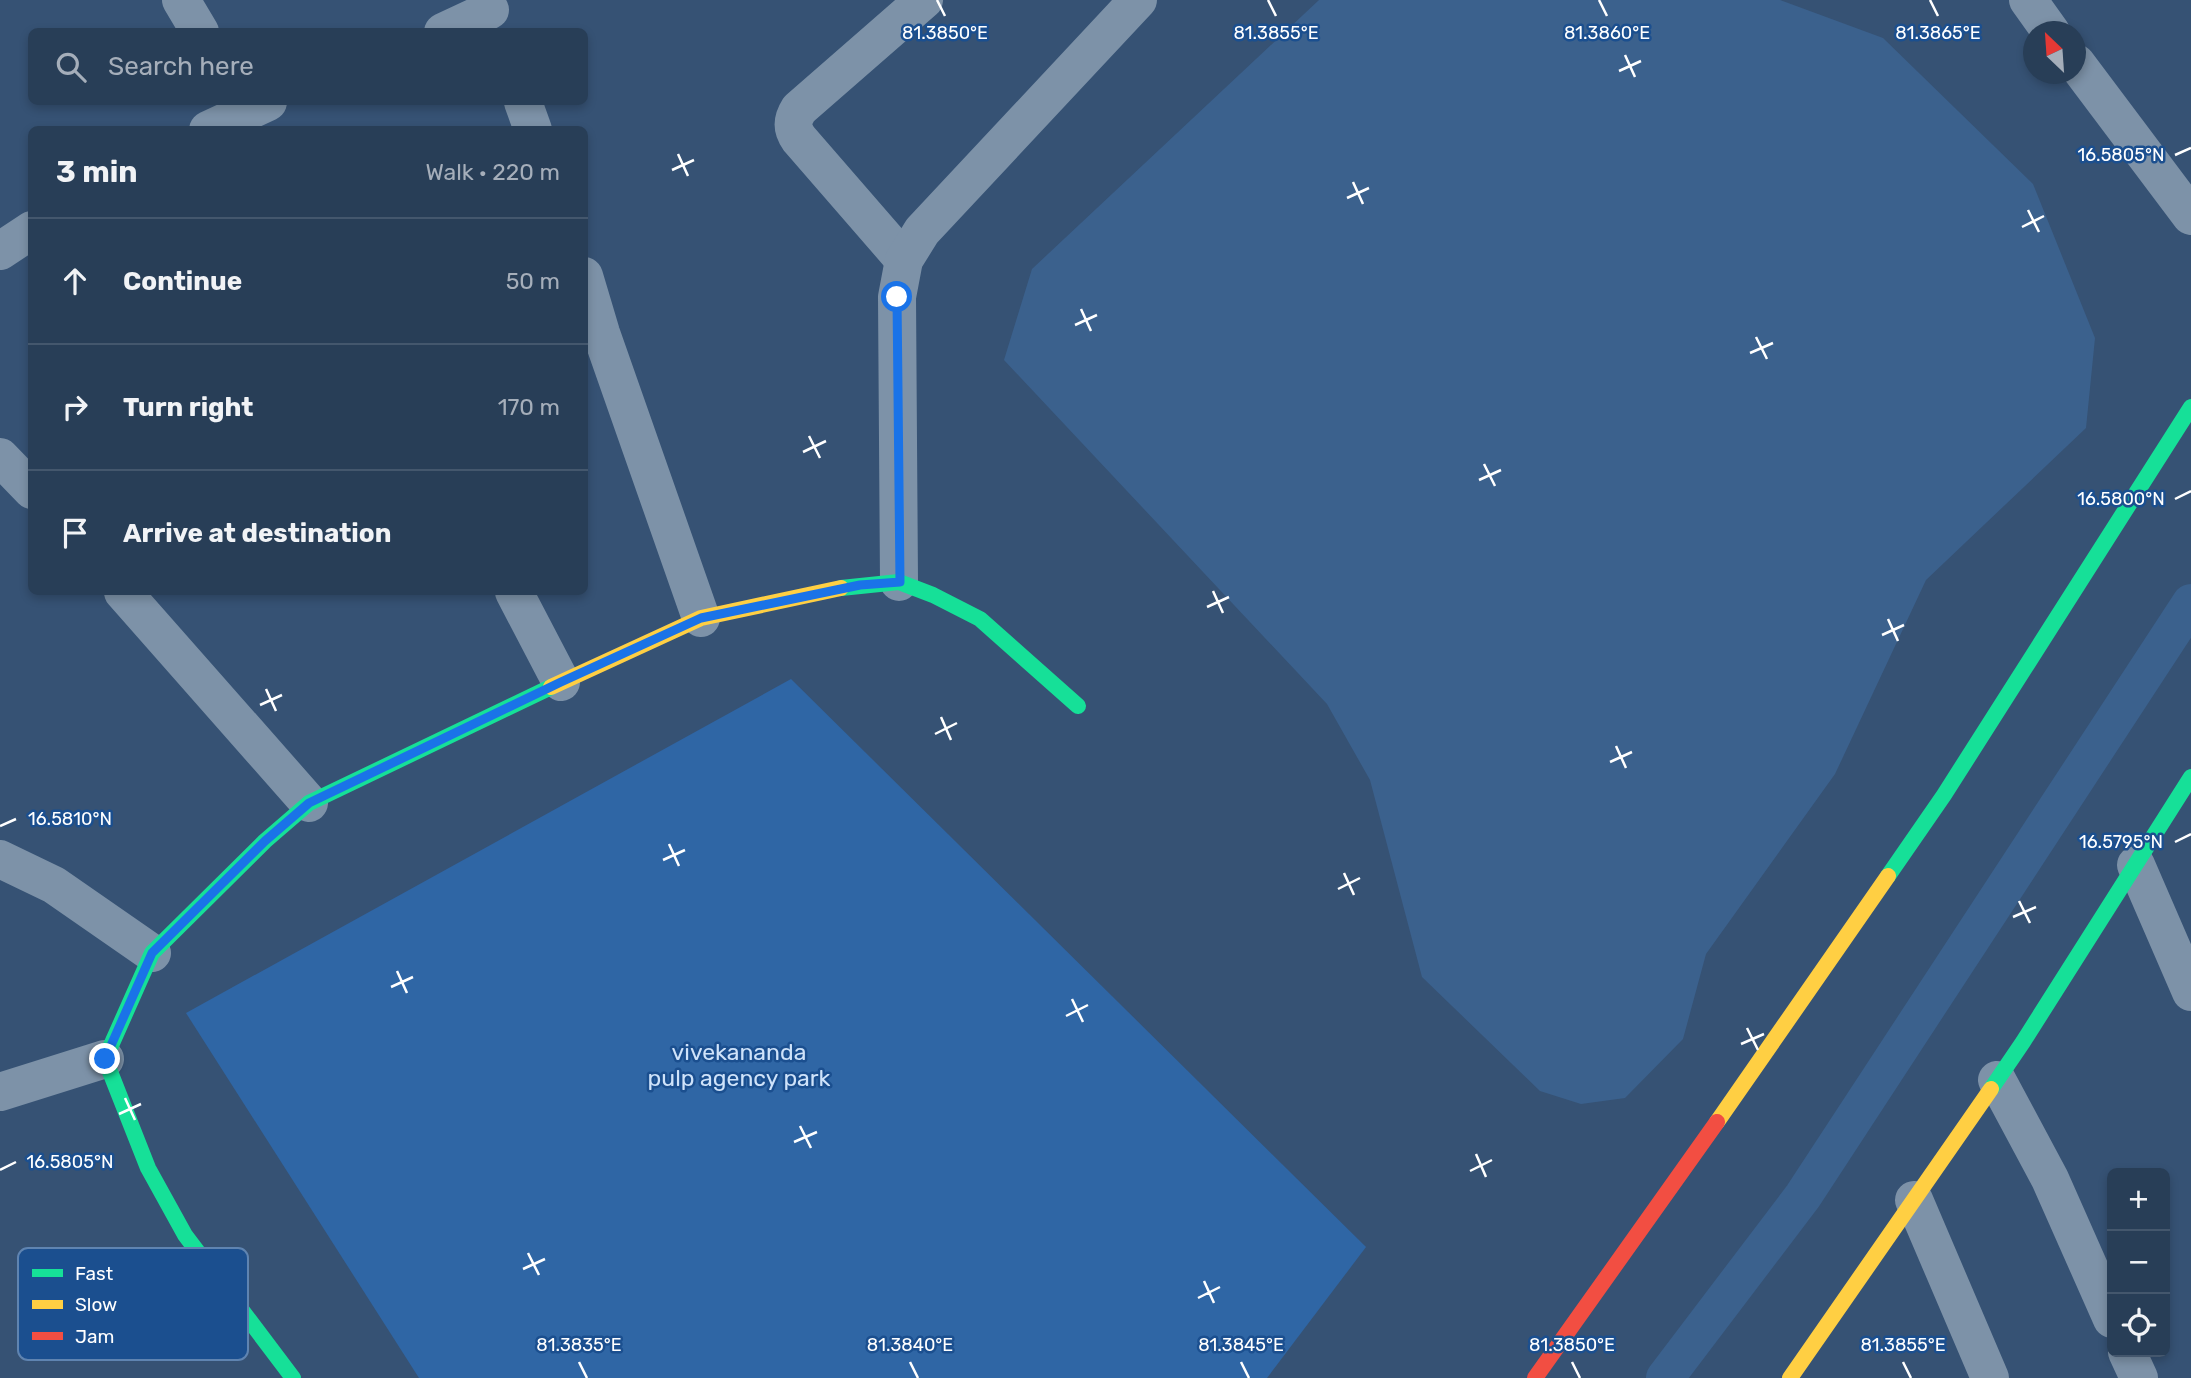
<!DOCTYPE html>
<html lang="en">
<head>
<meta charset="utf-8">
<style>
	body { margin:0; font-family:Rubik,sans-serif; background:#344961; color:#f1f3f6 }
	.controls { position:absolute; right:21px; bottom:21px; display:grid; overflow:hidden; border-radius:10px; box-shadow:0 4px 10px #0003 }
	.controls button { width:63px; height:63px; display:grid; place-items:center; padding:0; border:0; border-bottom:2px solid #44576d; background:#283e57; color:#f1f3f6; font:35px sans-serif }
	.compass { position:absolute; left:2023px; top:21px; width:63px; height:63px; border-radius:50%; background:#283e57; box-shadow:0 4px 10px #0003; rotate:335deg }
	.stop { position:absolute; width:21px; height:21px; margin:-16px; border:5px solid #1a73e8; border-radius:50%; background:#fff }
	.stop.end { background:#1a73e8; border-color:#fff; box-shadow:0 2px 7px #0008 }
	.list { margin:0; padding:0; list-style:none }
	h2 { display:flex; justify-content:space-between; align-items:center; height:91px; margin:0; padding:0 28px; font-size:30px }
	h2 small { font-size:23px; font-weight:400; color:#a5aeba }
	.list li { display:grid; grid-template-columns:46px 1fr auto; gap:21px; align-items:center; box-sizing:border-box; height:126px; padding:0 28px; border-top:2px solid #44576d }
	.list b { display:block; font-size:26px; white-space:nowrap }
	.list em { font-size:23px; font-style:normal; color:#a5aeba }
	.icon { flex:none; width:38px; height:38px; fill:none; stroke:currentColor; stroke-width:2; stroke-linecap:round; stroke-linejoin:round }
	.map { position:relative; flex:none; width:2191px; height:1378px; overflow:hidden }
	.search { position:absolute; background:#283e57; box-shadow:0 4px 10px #0003; left:28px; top:28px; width:560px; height:77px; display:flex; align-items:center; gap:18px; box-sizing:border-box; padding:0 24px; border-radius:10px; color:#a5aeba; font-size:26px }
	.panel { position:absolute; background:#283e57; box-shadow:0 4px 10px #0003; left:28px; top:126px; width:560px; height:469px; border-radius:10px }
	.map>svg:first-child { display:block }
	.green { fill:#2f66a5 }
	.water { fill:#3b618d }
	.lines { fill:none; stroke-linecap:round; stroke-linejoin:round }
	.canal { stroke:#3b618d; stroke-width:38 }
	.street { stroke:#7d92a8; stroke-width:38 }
	.fast { stroke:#16e098; stroke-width:16 }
	.slow { stroke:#ffcf43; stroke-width:16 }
	.jam { stroke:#f24e42; stroke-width:16 }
	.route { stroke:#1a73e8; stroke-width:9 }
	.ticks { fill:none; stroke:#fff; stroke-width:2.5 }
	.labels { text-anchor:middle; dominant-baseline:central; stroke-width:5; stroke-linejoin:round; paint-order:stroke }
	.park-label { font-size:23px; fill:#cfe3fa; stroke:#1b4f8f }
	.key { fill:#1b4f8f; stroke:#5f84b1; stroke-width:2 }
	.key-label { font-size:19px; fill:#fff }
	.ticks-label { font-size:18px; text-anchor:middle; fill:#fff; stroke:#1b4f8f; stroke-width:5; stroke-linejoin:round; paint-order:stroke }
</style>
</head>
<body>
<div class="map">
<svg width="2191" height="1378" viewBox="0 0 2191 1378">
	<rect width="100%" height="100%" fill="#365274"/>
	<polygon class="green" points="791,679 1366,1247 1267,1378 419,1378 186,1013"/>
	<polygon class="water" points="1319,0 1780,0 1883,38 2033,184 2095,338 2086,428 1926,580 1835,774 1706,954 1683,1039 1625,1098 1581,1104 1540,1091 1422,977 1370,780 1327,704 1004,360 1032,269"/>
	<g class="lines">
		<polyline class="canal" points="1665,1378 1803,1196 2191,603"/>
		<g class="street">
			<polyline points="181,0 200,32"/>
			<polyline points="2028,0 2051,32"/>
			<polyline points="443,32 490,10"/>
			<polyline points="2076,63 2191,216"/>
			<polyline points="523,102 533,130"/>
			<polyline points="208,130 268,102"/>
			<polyline points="0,251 32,230"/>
			<path d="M 904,260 L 799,139 C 791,128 792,120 799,109 L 924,0"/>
			<polyline points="584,276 601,333 701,618"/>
			<polyline points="0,457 32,490"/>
			<polyline points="899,582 897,297 904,260 922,231 1138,0"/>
			<polyline points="123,592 309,803"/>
			<polyline points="514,592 561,682"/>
			<polyline points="0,859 54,885 152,953"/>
			<polyline points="2136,865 2191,992"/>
			<polyline points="1997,1080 2050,1179 2112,1319"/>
			<polyline points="0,1092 105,1059"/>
			<polyline points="1914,1200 1990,1378"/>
			<polyline points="2127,1352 2139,1378"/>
		</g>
		<g class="fast">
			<polyline points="841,588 899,582 933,595 980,619 1078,706"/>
			<polyline points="1888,876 1944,795 2191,407"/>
			<polyline points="1991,1089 2023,1042 2191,777"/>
			<polyline points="293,1378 185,1235 148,1168 105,1059 152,953 265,841 309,803 551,687"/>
		</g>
		<g class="slow">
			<polyline points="551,687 701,618 841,588"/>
			<polyline points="1717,1122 1888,876"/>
			<polyline points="1790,1378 1991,1089"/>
		</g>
		<polyline class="jam" points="1535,1378 1717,1122"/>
	</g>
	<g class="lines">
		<polyline class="route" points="105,1059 152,953 265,841 309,803 561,682 701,618 860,585 900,582 897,297"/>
	</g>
	<path class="ticks" d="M 937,0 L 945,16M 1268,0 L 1276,16M 1599,0 L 1607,16M 1930,0 L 1938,16M 1625,55 L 1635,77M 1619,71 L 1641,61M 678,154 L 688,176M 2175,155 L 2191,148M 672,170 L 694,160M 1353,182 L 1363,204M 1347,198 L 1369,188M 2028,210 L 2039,232M 2022,227 L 2044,216M 1081,309 L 1091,331M 1075,325 L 1097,315M 1756,337 L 1767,359M 1750,353 L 1773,343M 809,436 L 820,458M 803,452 L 826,441M 1484,464 L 1495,486M 1479,480 L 1501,470M 2175,499 L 2191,491M 1213,591 L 1223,613M 1207,607 L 1229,597M 1888,619 L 1898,641M 1882,635 L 1904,625M 266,689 L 276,711M 260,705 L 282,695M 941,717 L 951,740M 935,734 L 957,723M 1616,746 L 1626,768M 1610,762 L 1632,752M 0,826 L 16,819M 2175,842 L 2191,834M 669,844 L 679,866M 663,860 L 685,850M 1344,873 L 1354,895M 1338,889 L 1360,878M 2019,901 L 2030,923M 2013,917 L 2036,907M 397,971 L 407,993M 391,987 L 413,977M 1072,999 L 1083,1022M 1066,1016 L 1088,1005M 1747,1028 L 1758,1050M 1741,1044 L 1764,1034M 125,1098 L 135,1120M 119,1114 L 141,1104M 800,1126 L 811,1148M 794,1142 L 817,1132M 1476,1154 L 1486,1177M 0,1170 L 16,1162M 1470,1171 L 1492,1160M 528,1253 L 539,1275M 523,1269 L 545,1259M 1204,1281 L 1214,1303M 1198,1298 L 1220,1287M 579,1362 L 587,1378M 910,1362 L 918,1378M 1241,1362 L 1249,1378M 1572,1362 L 1580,1378M 1903,1362 L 1911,1378"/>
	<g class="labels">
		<g class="park-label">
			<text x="739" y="1052">vivekananda<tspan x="739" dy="26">pulp agency park</tspan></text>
		</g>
	</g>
	<rect x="18" y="1248" width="230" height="112" rx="10" class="key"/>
	<rect x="32" y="1269" width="31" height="8" fill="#16e098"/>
	<rect x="32" y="1300" width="31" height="9" fill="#ffcf43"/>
	<rect x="32" y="1332" width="31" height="8" fill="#f24e42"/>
	<g class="key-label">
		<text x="75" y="1280">Fast</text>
		<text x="75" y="1311">Slow</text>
		<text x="75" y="1343">Jam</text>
	</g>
	<g class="ticks-label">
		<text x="945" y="39">81.3850°E</text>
		<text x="1607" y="39">81.3860°E</text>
		<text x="1938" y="39">81.3865°E</text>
		<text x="1276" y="39">81.3855°E</text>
		<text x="2121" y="161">16.5805°N</text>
		<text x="2121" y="505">16.5800°N</text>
		<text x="70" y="825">16.5810°N</text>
		<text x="2121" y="848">16.5795°N</text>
		<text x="70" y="1168">16.5805°N</text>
		<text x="579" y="1351">81.3835°E</text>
		<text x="910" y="1351">81.3840°E</text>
		<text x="1241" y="1351">81.3845°E</text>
		<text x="1572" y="1351">81.3850°E</text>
		<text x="1903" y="1351">81.3855°E</text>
	</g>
</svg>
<div class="controls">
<button>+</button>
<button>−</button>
<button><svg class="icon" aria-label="locate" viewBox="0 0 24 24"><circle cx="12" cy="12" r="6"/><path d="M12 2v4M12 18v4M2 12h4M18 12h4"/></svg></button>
</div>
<svg class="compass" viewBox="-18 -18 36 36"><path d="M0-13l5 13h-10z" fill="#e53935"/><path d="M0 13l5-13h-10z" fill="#a5aeba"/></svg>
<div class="stop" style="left:897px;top:297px"></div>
<div class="stop end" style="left:105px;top:1059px"></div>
<div class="search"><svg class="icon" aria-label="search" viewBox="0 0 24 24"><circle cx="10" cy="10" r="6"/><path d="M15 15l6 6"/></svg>Search here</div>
<section class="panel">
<h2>3 min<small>Walk · 220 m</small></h2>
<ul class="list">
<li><svg class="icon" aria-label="ahead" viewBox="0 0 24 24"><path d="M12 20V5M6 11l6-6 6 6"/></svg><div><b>Continue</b></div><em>50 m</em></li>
<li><svg class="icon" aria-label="right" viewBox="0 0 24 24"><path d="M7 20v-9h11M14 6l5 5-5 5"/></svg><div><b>Turn right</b></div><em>170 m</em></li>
<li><svg class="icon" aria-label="arrive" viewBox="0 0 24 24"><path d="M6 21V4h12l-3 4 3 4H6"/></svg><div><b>Arrive at destination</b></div></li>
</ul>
</section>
</div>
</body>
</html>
